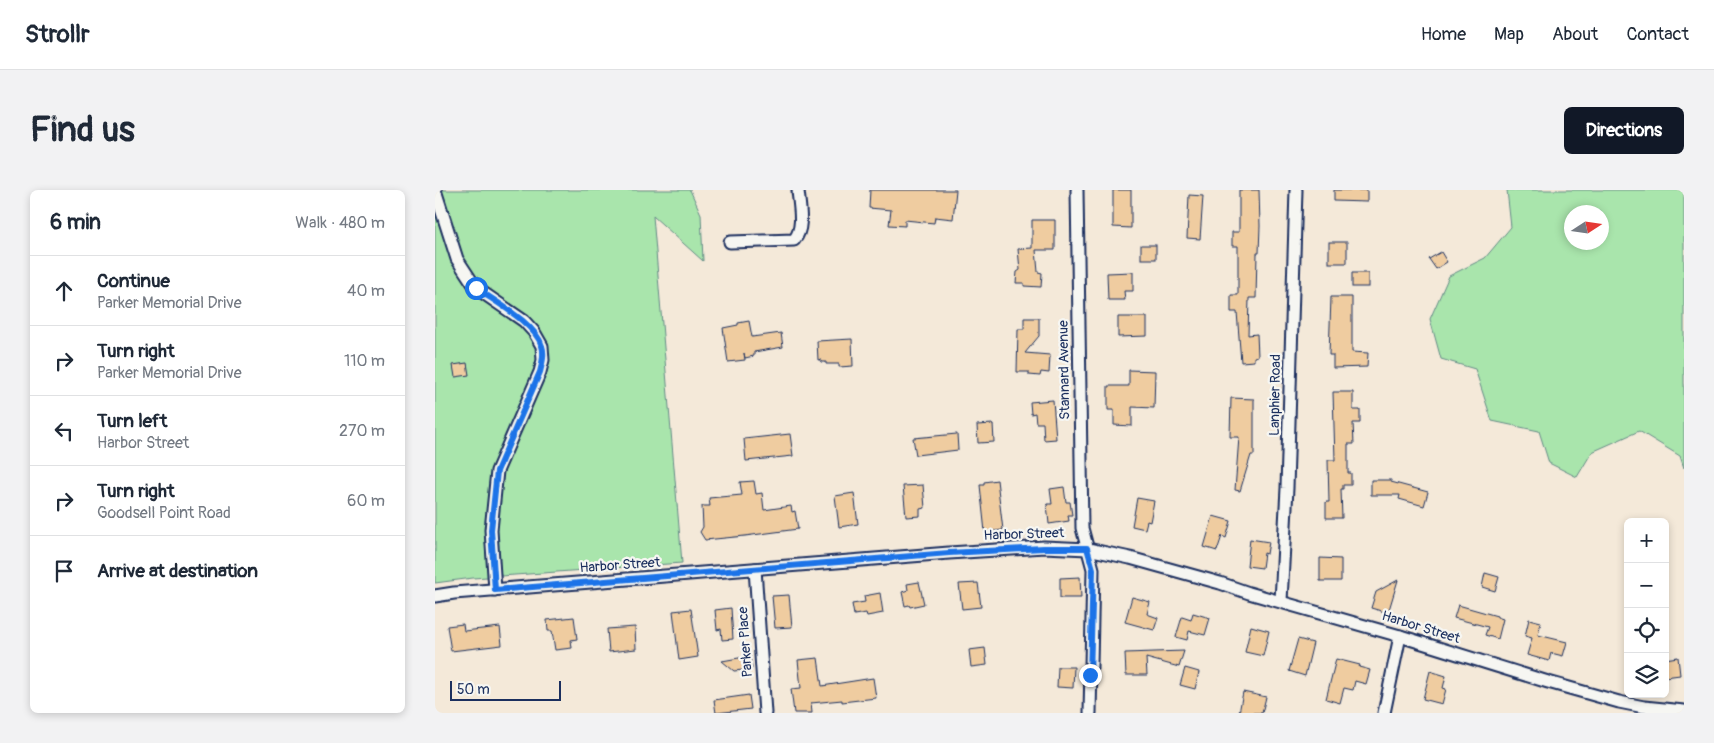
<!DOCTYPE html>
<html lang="en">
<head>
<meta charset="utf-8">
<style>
	body { margin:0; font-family:Pangolin,sans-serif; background:#f2f2f3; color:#1f2937 }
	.controls { position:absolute; right:15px; bottom:15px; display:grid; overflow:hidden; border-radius:8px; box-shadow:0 2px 8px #0003 }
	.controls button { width:45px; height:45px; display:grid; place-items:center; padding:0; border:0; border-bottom:1px solid #e0e1e3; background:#fff; color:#1f2937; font:25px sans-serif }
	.compass { position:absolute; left:1129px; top:15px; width:45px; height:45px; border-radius:50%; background:#fff; box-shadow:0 2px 8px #0003; rotate:78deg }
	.scale { position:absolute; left:15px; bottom:12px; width:111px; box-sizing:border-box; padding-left:5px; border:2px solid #1b2f5e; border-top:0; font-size:14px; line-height:18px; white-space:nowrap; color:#1b2f5e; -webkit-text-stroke:4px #f6f6f2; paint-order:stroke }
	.stop { position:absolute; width:15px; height:15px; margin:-11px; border:4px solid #1a73e8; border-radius:50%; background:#fff }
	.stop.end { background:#1a73e8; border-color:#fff; box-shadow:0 1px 5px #0008 }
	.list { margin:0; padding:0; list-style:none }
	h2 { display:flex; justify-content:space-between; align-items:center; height:65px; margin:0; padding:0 20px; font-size:21px }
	h2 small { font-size:16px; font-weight:400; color:#747a83 }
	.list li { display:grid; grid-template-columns:32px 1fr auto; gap:15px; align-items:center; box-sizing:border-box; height:70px; padding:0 20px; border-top:1px solid #e0e1e3 }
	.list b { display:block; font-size:19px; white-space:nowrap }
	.list p { margin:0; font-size:16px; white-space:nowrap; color:#747a83 }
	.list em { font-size:16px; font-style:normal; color:#747a83 }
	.icon { flex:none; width:28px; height:28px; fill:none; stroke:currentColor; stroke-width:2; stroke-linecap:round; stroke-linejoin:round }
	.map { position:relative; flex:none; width:1249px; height:523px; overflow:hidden; border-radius:8px }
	header { display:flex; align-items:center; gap:30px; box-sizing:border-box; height:70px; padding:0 25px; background:#fff; border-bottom:1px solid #e0e1e3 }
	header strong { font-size:24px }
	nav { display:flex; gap:28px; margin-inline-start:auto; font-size:18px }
	.intro { display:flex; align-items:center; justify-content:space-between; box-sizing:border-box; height:120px; padding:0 30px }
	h1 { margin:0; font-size:35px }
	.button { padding:12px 22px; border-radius:8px; background:#111827; color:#fff; font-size:18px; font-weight:700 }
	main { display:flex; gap:30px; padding:0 30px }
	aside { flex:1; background:#fff; border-radius:8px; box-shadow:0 2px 8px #0003 }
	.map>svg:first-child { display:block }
	.green { fill:#a9e5ac; stroke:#628a85; fill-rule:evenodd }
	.building { fill:#efcca0; stroke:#1b2f5e }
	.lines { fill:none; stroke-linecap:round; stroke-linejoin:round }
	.street-casing { stroke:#1b2f5e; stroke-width:15 }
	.street { stroke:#f6f6f2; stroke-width:11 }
	.route { stroke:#1a73e8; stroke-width:6 }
	.labels { text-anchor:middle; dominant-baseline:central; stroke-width:4.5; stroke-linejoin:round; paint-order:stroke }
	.street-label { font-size:14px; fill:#1b2f5e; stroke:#f6f6f2 }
</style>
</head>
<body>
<header>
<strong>Strollr</strong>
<nav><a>Home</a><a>Map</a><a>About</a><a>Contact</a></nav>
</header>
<div class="intro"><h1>Find us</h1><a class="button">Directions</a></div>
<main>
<aside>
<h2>6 min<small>Walk · 480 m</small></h2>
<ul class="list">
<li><svg class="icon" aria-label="ahead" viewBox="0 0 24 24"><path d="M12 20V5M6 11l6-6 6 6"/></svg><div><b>Continue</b><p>Parker Memorial Drive</p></div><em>40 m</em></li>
<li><svg class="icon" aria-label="right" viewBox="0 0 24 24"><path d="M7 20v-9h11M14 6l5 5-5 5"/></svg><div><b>Turn right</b><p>Parker Memorial Drive</p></div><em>110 m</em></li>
<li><svg class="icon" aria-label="left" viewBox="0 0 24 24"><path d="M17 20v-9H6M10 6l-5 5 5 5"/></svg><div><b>Turn left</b><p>Harbor Street</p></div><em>270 m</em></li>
<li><svg class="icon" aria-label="right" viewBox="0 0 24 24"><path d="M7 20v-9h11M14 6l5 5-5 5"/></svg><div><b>Turn right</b><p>Goodsell Point Road</p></div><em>60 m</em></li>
<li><svg class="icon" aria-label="arrive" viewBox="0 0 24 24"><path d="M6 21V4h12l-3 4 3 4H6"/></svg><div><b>Arrive at destination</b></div></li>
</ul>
</aside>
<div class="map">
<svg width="1249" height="523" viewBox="0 0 1249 523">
	<rect width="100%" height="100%" fill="#f4e9d9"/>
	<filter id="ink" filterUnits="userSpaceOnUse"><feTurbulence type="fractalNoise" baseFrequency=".02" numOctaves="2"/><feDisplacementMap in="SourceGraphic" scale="10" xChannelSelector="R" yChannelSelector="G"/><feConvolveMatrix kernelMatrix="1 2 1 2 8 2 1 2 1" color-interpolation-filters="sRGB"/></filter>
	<g filter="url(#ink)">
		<g class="green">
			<polygon points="0,0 255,0 266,24 268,71 218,26 247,373 38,388 0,393"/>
			<path d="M 1072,0 L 1249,0 L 1249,278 L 1245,266 L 1204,241 L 1157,262 L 1142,287 L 1114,273 L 1104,241 L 1057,231 L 1040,179 L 1006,169 L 995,129 L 1014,86 L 1050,68 L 1076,37 ZM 1166,22 L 1166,52 L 1136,52 L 1136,22 Z"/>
		</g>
		<g class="building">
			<polygon points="435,0 521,0 518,29 500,27 499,33 470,30 470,36 454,35 456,20 434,18"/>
			<polygon points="678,0 696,0 696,38 678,37"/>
			<polygon points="804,0 824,0 825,36 824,63 822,63 821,108 814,108 813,145 822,144 823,166 819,167 819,171 806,172 802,122 796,122 796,105 803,105 803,56 797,56 797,42 804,42"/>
			<polygon points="899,0 932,0 932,12 899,11"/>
			<polygon points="754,5 768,6 765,49 752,48"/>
			<polygon points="597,30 620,30 620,60 601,60 603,82 607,83 606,97 589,96 589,93 581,93 582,82 585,80 583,59 597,58"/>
			<rect x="894" y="52" width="18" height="21"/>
			<rect x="706" y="55" width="15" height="14"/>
			<polygon points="1006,62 1012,72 1001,79 994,69"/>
			<polygon points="698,82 698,101 689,101 690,110 673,110 672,83"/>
			<rect x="917" y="83" width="16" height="14"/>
			<polygon points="896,107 917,107 917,162 933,163 932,177 898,178 898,165 894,165"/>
			<polygon points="683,127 712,127 712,146 683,147"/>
			<polygon points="589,128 604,128 604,146 590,163 615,165 614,183 606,182 605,186 594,185 594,182 582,182 583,139 589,139"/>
			<polygon points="314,131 317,147 346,143 348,157 319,162 319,166 310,168 309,163 310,170 293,172 288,138 303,135 303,133"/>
			<polygon points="417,149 418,176 404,177 404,174 391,174 391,172 386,172 386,169 383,170 382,151"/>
			<polygon points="32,173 34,185 20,187 18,175"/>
			<polygon points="694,180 720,181 719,218 697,217 697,236 679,235 679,220 673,220 673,196 694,196"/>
			<polygon points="898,202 918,202 918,220 925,220 925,233 918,233 919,254 913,254 913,283 916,283 916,295 908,295 908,299 906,299 907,328 891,328 891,312 894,312 893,270 900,270"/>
			<polygon points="796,208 819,209 819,265 816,265 805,301 800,300 804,247 795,247"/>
			<polygon points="618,210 621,249 609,250 608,233 601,233 600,223 596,224 595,212"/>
			<polygon points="558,234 559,252 543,253 542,235"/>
			<polygon points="355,244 358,266 311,271 309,249"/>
			<polygon points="522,244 523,260 481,265 478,248"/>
			<polygon points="562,290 568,340 550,342 545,295 549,295 549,292"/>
			<polygon points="936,290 956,290 956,292 993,302 989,316 964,309 965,305 936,305"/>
			<polygon points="319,291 321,304 327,303 329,320 356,316 357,322 360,321 363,339 310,346 270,350 265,342 268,337 267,316 275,316 274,308 307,305 305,292"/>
			<polygon points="488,295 490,318 485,319 485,326 471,327 468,296"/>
			<polygon points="629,297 631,312 635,312 637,325 633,325 634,331 614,334 612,314 617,314 615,299"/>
			<polygon points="419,303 423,334 404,337 400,306"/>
			<polygon points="702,308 719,311 715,332 712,331 710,339 697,336"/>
			<polygon points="778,326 796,331 791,348 787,346 782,361 769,357"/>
			<polygon points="815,349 834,352 832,364 829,363 827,378 812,376"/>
			<polygon points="885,368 906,369 906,391 885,391"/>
			<polygon points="1050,383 1064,387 1060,401 1047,397"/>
			<polygon points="645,387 646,408 625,408 625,388"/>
			<polygon points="963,390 953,423 936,418 941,402"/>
			<polygon points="484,392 489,414 475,417 474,415 470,416 467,402 473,400 472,394"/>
			<polygon points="543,393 546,417 527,419 524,394"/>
			<polygon points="445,403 448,423 432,426 431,423 419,425 417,414 430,412 429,406"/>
			<polygon points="354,405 357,437 340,438 337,406"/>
			<polygon points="697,407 715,412 712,424 723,428 719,440 690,432"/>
			<polygon points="1023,415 1062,426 1062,427 1068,429 1063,449 1050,445 1053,437 1019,428"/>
			<polygon points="296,418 298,449 287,450 286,439 282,440 280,420"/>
			<polygon points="256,419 263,467 244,470 238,421"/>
			<polygon points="758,423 775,428 770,445 754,441 752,450 741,447 747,427 756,430"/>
			<polygon points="139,427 142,449 136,450 137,458 120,460 117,441 113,441 112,430"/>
			<polygon points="1094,429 1106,432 1103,445 1132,452 1128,466 1116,463 1114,471 1092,465 1097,448 1090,446"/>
			<polygon points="28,434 29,441 65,437 67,455 16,461 12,436"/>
			<polygon points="816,436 834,441 828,466 810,462"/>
			<polygon points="200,437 201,459 174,462 172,439"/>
			<polygon points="863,449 878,453 870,486 854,481"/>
			<polygon points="550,458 552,475 536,477 534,460"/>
			<polygon points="749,461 744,477 711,468 712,485 691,485 690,463"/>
			<polygon points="315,466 317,479 299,481 287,471"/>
			<polygon points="1243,467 1245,485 1230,487 1230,469"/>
			<polygon points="383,468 387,496 438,488 441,508 407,512 407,510 376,513 377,523 359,523 356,499 366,498 363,470"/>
			<polygon points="901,469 925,475 924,477 935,480 931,494 920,491 918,500 909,498 905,513 891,509"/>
			<polygon points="623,477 639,477 638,498 622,497"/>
			<polygon points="750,478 764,482 760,499 745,495"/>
			<polygon points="995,481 1011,486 1008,498 1011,499 1007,514 988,509"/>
			<polygon points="808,502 831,507 827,523 804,523"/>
			<polygon points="314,505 316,519 281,523 279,510"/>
		</g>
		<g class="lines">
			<g class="street-casing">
				<g id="street">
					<polyline points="0,0 22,69 41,98 89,131 99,142 107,156 108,170 105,182 62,281 56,340 60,400"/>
					<polyline points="642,0 647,338 658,379 655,523"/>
					<path d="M 295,52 L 359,50 C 370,38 364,15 363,0"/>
					<polyline points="320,379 330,523"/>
					<polyline points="0,406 19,403 514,363 609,357 653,359 695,368 785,393 814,403 965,446 1113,492 1184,512 1209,517 1249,521"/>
					<polyline points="846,411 852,298 861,0"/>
					<polyline points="949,523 965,446"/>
				</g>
			</g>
			<use href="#street" class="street"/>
		</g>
	</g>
	<g class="lines" filter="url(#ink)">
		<path class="route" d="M 41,98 C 60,112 100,133 107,156 C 110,164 107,174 105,182 L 62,281 L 56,340 L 60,400 L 514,363 L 609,358 L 652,358 L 658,379 L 655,485"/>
	</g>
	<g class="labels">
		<g class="street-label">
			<text transform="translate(629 180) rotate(-91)">Stannard Avenue</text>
			<text transform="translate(840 205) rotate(-89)">Lanphier Road</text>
			<text transform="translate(589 344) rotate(-2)">Harbor Street</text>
			<text transform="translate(185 375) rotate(-4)">Harbor Street</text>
			<text transform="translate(986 437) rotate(17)">Harbor Street</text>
			<text transform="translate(310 452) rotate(-94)">Parker Place</text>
		</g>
	</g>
</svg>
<div class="controls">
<button>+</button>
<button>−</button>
<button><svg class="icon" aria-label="locate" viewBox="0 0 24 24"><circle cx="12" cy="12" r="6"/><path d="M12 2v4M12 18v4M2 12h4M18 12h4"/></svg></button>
<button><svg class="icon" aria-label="layers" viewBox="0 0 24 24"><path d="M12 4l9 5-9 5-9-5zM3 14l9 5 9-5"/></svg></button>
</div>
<svg class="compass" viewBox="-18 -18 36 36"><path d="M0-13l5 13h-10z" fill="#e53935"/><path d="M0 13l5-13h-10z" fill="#747a83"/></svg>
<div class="scale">50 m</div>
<div class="stop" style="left:41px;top:98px"></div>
<div class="stop end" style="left:655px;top:485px"></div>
</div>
</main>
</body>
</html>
